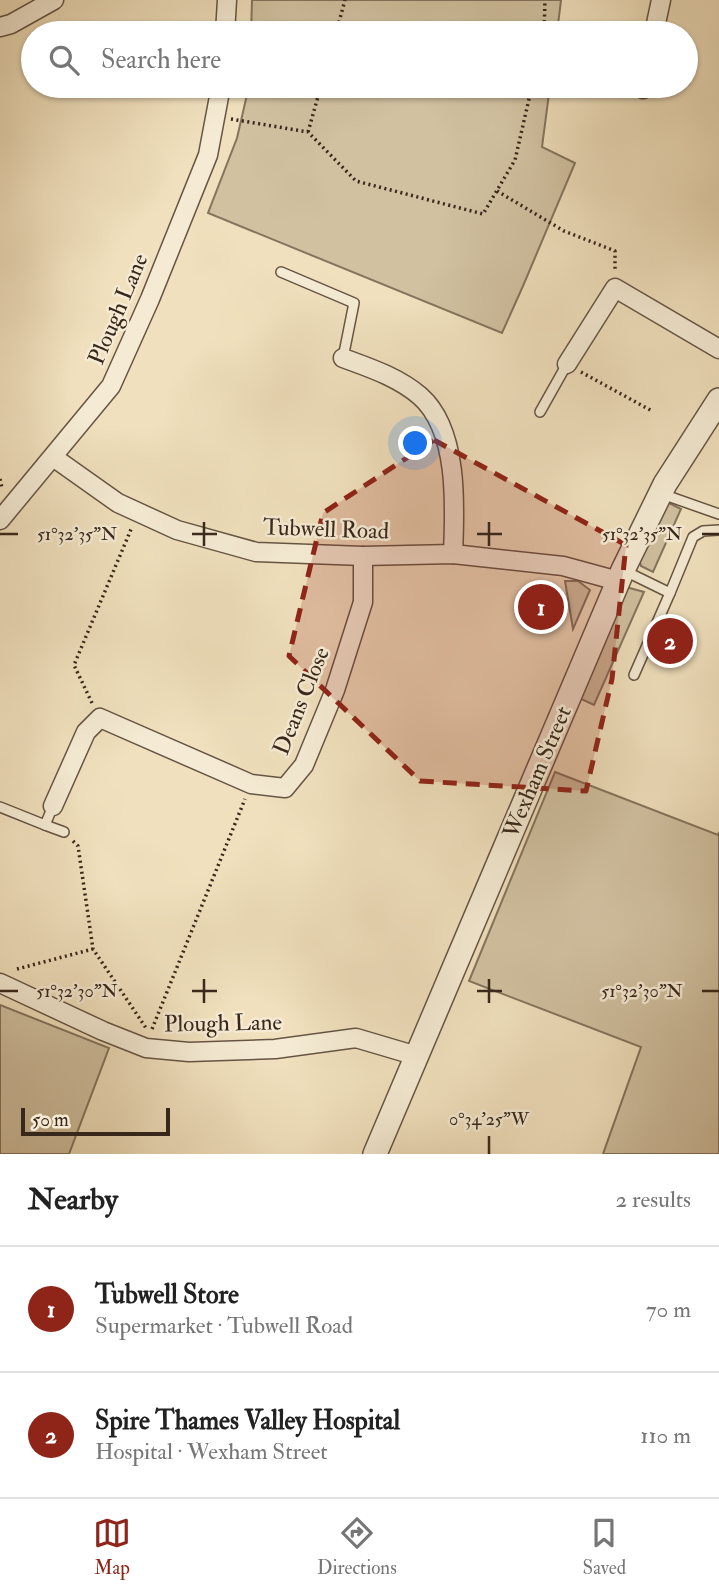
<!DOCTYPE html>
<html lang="en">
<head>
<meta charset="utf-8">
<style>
	body { margin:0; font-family:"IM FELL Double Pica",serif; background:#f6f6f6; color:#222 }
	.scale { position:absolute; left:21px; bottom:18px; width:149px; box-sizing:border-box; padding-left:7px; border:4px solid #38271b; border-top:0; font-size:19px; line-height:24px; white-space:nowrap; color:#38271b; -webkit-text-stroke:5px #f5ebd4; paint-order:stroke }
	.you { position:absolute; left:416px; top:444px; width:24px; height:24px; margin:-18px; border:5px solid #fff; border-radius:50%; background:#1a73e8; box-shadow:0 0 0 10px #1a73e833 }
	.badge { display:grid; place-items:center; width:46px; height:46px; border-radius:50%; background:#8f2418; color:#fff; font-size:23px; font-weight:700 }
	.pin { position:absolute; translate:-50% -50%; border:4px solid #fff; box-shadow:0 2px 7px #0006 }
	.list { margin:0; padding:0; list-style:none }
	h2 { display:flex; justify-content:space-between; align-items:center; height:91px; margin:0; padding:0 28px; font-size:30px }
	h2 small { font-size:23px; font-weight:400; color:#767676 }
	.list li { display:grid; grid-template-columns:46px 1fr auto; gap:21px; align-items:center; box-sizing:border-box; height:126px; padding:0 28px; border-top:2px solid #e0e0e0 }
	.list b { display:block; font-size:26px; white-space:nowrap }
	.list p { margin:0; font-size:23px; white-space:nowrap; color:#767676 }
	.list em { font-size:23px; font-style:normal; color:#767676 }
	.icon { flex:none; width:38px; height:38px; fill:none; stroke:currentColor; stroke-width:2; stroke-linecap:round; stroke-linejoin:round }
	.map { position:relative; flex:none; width:719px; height:1154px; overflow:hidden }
	.search { position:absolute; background:#fff; box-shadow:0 2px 5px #0004; left:21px; right:21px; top:21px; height:77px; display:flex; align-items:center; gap:18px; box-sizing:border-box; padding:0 24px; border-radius:38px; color:#767676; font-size:26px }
	.sheet { height:343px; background:#fff }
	nav { display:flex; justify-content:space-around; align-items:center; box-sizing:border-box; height:98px; border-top:2px solid #e0e0e0; background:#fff; font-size:19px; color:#767676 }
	nav a { display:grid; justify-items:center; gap:4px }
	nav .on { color:#8f2418 }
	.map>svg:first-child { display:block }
	.green { fill:#d1c1a1; stroke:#84745e; stroke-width:2 }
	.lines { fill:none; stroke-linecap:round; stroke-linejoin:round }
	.service-casing { stroke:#654; stroke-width:12 }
	.minor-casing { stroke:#654; stroke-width:21 }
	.tertiary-casing { stroke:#654; stroke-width:26 }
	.path { stroke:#38271b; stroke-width:3.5; stroke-dasharray:2 3.5; stroke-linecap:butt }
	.service { stroke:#f5ebd4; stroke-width:9 }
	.minor { stroke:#f5ebd4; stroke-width:18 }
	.tertiary { stroke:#f5ebd4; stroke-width:23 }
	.marked { fill:#8f2418; fill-opacity:0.2; stroke:#8f2418; stroke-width:5; stroke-dasharray:14 9; stroke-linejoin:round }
	.ticks { fill:none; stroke:#38271b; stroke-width:2.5 }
	.labels { text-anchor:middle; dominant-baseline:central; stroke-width:5; stroke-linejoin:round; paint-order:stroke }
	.street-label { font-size:23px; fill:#38271b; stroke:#f5ebd4 }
	.ticks-label { font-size:18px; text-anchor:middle; fill:#38271b; stroke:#f5ebd4; stroke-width:5; stroke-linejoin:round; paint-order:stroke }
</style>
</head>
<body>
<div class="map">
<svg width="719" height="1154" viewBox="0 0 719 1154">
	<rect width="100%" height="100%" fill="#f0e0bd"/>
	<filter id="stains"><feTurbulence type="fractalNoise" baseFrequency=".00286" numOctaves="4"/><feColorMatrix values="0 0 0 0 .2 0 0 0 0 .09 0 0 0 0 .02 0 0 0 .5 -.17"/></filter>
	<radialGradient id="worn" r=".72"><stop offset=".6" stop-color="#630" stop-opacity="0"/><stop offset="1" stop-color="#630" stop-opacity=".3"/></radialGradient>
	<g class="green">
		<polygon points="252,0 561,0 557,33 251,33"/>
		<polygon points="249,86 550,86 542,147 575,163 523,286 502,333 208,213 237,138"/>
		<polygon points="665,501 681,509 653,572 641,566 638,555"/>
		<polygon points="565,581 578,581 590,590 573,629"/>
		<polygon points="626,587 644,592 594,705 579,698"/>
		<polygon points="555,772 718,835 719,832 719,1154 603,1154 641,1047 469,981"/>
		<polygon points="0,1005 109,1048 69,1154 0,1154"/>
	</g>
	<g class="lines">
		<g class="service-casing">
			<g id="service">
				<polyline points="281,272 354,303 343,358"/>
				<polyline points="540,412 567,364"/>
				<polyline points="662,494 719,514"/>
				<polyline points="625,571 670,593 693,537 703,531 719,530"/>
				<polyline points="634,675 670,593"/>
				<polyline points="0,807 45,825 53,806"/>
				<polyline points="45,825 64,832"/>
			</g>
		</g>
		<g class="minor-casing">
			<g id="minor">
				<polyline points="0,27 11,24 54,0"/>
				<polyline points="225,33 227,0"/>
				<polyline points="654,33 661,0"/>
				<polyline points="643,89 644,86"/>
				<path d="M 343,358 C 370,368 398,377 420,396 C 459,430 455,507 453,554"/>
				<polyline points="567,364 615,288 719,349"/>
				<polyline points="53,457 118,503 177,530 256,552 363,556 453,554 563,566 618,581"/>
				<polyline points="0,520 111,386 150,299 208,155 221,86"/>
				<polyline points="53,806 86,732 100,718 251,784 285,788 304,765 335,690 363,602 363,556"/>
				<polyline points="0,983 103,1031 146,1048 189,1052 275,1049 356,1038 417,1056"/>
			</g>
		</g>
		<g class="tertiary-casing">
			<polyline id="tertiary" points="375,1154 623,570 665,484 719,400"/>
		</g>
		<g class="path">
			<polyline points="336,33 345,0"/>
			<polyline points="544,33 545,0"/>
			<polyline points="231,119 308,132 356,181 483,214 515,160 532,86"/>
			<polyline points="308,132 321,86"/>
			<polyline points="497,191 564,231 615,251 615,270"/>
			<polyline points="581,372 652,411"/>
			<polyline points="0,479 2,488"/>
			<polyline points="92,703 74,665 132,527"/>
			<polyline points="73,841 78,846 93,949 146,1028"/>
			<polyline points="17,969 93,949"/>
			<polyline points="152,1029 245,799"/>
		</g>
		<use href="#service" class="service"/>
		<use href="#minor" class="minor"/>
		<use href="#tertiary" class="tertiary"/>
	</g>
	<path class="marked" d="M 434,440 L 626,545 L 612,679 L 586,791 L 420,781 L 289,656 L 323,513 Z"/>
	<path class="ticks" d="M 204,522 L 204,546M 489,522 L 489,546M 0,534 L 18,534M 192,534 L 217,534M 477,534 L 502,534M 702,534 L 719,534M 204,979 L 204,1003M 489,979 L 489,1003M 0,991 L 18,991M 192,991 L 217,991M 477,991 L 502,991M 702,991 L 719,991M 489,1136 L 489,1154"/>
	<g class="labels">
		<g class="street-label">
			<text transform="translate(118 309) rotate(-67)">Plough Lane</text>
			<text transform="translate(326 529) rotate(2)">Tubwell Road</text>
			<text transform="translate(301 701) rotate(-68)">Deans Close</text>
			<text transform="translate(537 772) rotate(-67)">Wexham Street</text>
			<text transform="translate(223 1023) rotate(-1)">Plough Lane</text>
		</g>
	</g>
	<g class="ticks-label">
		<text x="77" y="540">51°32'35"N</text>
		<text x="642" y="540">51°32'35"N</text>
		<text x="77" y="997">51°32'30"N</text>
		<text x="642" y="997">51°32'30"N</text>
		<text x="489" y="1125">0°34'25"W</text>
	</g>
	<rect width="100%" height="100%" filter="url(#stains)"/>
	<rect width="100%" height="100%" fill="url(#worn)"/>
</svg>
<div class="scale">50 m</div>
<div class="you"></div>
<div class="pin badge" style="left:541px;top:607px">1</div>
<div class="pin badge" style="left:670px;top:641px">2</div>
<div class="search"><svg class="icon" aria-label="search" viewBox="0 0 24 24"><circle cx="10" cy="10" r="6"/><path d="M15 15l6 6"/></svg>Search here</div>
</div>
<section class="sheet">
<h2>Nearby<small>2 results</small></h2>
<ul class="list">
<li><span class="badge">1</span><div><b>Tubwell Store</b><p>Supermarket · Tubwell Road</p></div><em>70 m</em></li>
<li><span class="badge">2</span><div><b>Spire Thames Valley Hospital</b><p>Hospital · Wexham Street</p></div><em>110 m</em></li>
</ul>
</section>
<nav>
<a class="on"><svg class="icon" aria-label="map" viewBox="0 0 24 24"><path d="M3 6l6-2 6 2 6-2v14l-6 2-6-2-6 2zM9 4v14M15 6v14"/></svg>Map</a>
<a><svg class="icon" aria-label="directions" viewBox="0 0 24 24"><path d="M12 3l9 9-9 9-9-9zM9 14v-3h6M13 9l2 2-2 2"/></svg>Directions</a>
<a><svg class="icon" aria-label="saved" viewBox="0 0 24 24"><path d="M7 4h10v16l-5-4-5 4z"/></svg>Saved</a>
</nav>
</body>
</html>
